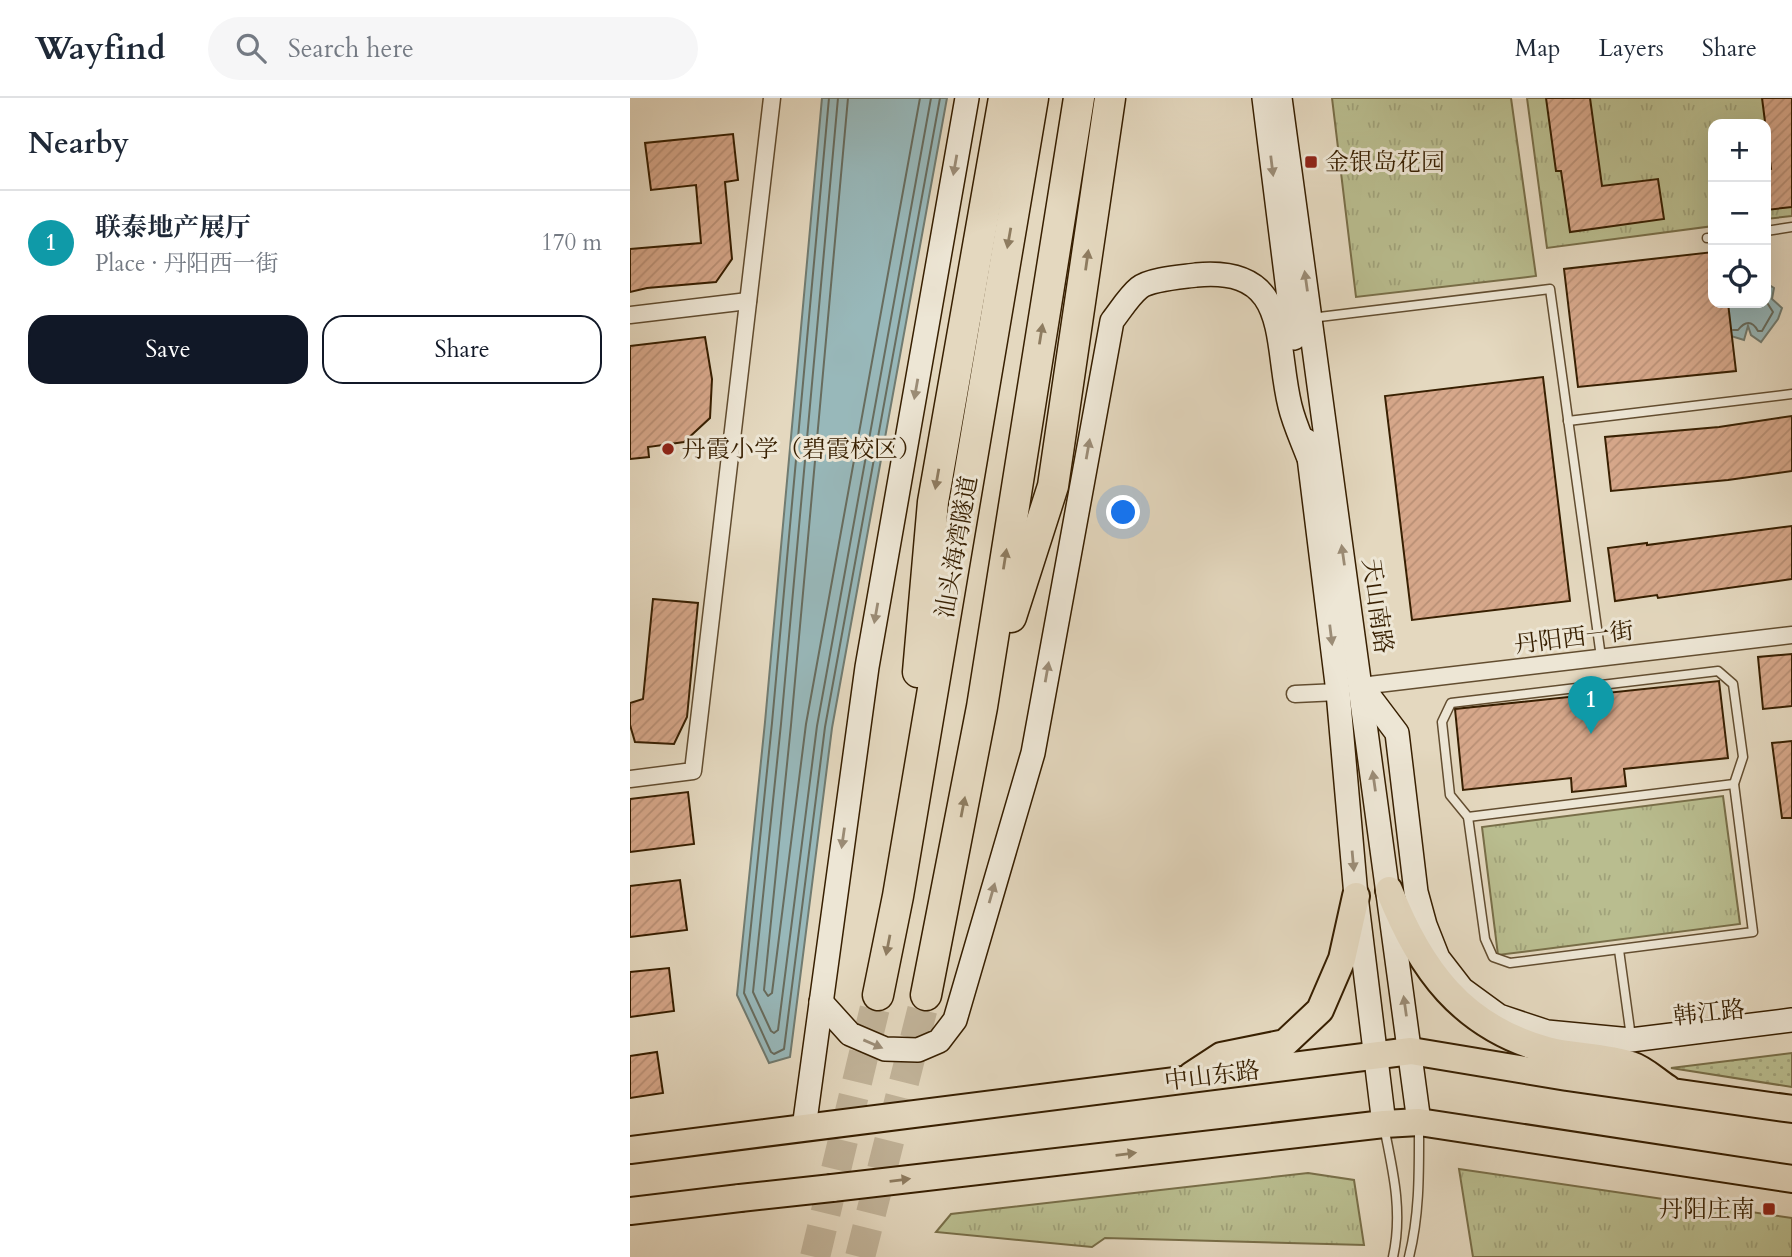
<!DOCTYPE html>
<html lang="en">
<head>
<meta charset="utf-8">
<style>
	body { margin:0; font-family:Cardo,"Noto Serif SC",serif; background:#f6f6f7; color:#1f2937 }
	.controls { position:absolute; right:21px; top:21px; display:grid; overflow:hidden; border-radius:14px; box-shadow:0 7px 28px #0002 }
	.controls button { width:63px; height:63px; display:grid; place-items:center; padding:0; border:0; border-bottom:2px solid #e0e1e3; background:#fff; color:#1f2937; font:35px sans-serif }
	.you { position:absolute; left:494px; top:415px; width:24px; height:24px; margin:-18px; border:5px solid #fff; border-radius:50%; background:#1a73e8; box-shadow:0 0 0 10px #1a73e833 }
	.badge { display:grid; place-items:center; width:46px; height:46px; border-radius:50%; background:#111827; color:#fff; font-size:23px; font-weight:700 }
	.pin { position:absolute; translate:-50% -58px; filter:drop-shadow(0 2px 4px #0008) }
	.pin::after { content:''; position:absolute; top:37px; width:24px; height:21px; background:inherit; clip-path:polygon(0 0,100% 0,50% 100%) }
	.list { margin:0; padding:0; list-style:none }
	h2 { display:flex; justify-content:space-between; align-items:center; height:91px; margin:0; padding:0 28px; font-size:30px }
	h2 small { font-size:23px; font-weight:400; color:#747a83 }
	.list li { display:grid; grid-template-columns:46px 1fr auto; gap:21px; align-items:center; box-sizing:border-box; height:105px; padding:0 28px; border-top:2px solid #e0e1e3 }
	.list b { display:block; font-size:26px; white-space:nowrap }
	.list p { margin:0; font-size:23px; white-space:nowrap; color:#747a83 }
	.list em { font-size:23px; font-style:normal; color:#747a83 }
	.actions { display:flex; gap:14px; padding:21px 28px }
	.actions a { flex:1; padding:16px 0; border:2px solid #111827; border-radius:21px; text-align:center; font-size:24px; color:#111827 }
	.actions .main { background:#111827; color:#fff }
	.icon { flex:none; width:38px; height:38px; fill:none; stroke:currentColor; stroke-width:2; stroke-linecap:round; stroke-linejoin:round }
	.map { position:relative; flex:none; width:1162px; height:1159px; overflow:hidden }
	header { display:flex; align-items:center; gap:42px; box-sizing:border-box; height:98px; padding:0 35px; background:#fff; border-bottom:2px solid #e0e1e3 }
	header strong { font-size:33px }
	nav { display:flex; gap:38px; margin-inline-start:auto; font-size:24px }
	.search { width:490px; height:63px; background:#f6f6f7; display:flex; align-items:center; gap:18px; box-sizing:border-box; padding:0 24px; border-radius:38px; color:#747a83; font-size:26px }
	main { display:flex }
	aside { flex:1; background:#fff }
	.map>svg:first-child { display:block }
	.grass { fill:url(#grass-dots); stroke:#786e48; stroke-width:2 }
	.park { fill:url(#park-tufts); stroke:#786e48; stroke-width:2 }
	.water { fill:#98b8ba; stroke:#717b70; stroke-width:2 }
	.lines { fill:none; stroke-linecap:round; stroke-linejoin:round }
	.shore { stroke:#686c5e; stroke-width:2 }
	.building { fill:url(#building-hatch); stroke:#371f01; stroke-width:2 }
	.highway-tunnel { stroke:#c1b399; stroke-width:30; stroke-dasharray:30 15; stroke-linecap:butt }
	.lane-casing { stroke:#624d30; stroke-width:11 }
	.street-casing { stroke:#624d30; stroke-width:19 }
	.secondary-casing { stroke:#371f01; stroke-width:26 }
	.primary-casing { stroke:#371f01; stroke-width:30 }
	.highway-casing { stroke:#371f01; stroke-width:33 }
	.lane { stroke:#ede6d5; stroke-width:8 }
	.street { stroke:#ede6d5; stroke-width:16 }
	.secondary { stroke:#ede6d5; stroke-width:23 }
	.primary { stroke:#e4d8bf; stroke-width:26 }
	.highway { stroke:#e4d8bf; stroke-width:30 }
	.primary-bridge-casing { stroke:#371f01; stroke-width:30; stroke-linecap:butt }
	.primary-bridge { stroke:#e4d8bf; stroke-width:26 }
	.oneway { fill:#9b8c76 }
	.oneway2 { fill:#8e7c60 }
	.poi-dot { fill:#8f2418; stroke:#ede6d5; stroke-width:2.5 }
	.labels { text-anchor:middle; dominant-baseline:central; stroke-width:6; stroke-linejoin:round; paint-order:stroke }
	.poi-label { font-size:24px; fill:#371f01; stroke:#ede6d5; text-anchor:start }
	.street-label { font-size:24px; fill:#371f01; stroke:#ede6d5 }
</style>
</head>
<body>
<header>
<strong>Wayfind</strong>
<div class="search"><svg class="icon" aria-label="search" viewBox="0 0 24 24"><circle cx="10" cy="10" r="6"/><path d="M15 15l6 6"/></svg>Search here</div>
<nav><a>Map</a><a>Layers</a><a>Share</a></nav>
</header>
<main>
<aside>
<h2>Nearby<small></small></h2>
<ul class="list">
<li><span class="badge" style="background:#0f9aa8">1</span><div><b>联泰地产展厅</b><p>Place · 丹阳西一街</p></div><em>170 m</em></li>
</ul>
<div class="actions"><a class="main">Save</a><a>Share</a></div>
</aside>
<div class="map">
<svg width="1162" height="1159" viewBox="0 0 1162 1159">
	<defs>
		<pattern id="grass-dots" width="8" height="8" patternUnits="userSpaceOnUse" patternTransform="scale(1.75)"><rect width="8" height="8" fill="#b9bd8f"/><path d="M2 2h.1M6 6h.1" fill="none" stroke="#a0a27a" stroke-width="1.8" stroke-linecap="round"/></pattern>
		<pattern id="park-tufts" width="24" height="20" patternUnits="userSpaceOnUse" patternTransform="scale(1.75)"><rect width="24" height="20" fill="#b9bd8f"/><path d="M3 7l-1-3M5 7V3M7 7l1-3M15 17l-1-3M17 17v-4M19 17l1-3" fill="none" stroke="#a0a27a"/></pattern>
		<pattern id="building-hatch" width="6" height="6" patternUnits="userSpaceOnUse" patternTransform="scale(1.75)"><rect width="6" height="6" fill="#d6a78a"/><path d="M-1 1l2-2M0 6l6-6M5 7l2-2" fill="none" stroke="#b88f75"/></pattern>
	</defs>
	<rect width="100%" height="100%" fill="#e4d8bf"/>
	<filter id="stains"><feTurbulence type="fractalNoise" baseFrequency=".00286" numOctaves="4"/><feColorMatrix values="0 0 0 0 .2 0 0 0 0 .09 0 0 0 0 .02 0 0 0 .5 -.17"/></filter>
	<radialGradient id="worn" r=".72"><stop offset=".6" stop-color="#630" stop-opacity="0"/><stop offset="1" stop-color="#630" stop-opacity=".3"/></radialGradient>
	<polygon class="grass" points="1162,955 1162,989 1041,970"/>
	<g class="park">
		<polygon points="702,0 881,0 906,178 726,199"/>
		<polygon points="897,0 1162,0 1162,118 1136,121 1136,26 1083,26 1083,128 917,150"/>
		<polygon points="1093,698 1110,826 868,857 852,729"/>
		<polygon points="829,1071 1162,1120 1162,1159 843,1159"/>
		<polygon points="678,1075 724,1082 734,1147 475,1140 462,1149 306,1134 321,1116"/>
	</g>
	<g class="water">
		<polygon points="192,0 317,0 202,630 160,959 139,965 107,897 135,624"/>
		<polygon points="1136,185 1144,190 1142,201 1152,210 1148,221 1131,244 1121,237 1118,228 1114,242 1091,235 1088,216 1099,205 1136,205"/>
	</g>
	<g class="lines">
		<g class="shore">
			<polyline points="199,0 142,625 114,895 141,954 144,956 154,951 195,629 310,0"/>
			<polyline points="208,0 151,626 123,894 141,933 144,935 148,932 187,628 301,0"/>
			<polyline points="218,0 161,627 134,892 138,898 142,895 176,626 290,0"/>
			<path d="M 1103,232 L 1108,232 C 1115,223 1122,222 1128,233 L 1132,233 L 1143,214 L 1136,203"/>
		</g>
	</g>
	<g class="building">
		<polygon points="916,0 960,0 972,88 1028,81 1034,121 940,134 931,73 926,73"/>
		<polygon points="1132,0 1162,0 1162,109 1136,112 1136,72 1141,71"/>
		<polygon points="103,36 108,82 95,84 102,161 86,184 17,190 0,194 0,151 71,145 66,87 21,92 15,45"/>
		<polygon points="1083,154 1083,205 1098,205 1106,273 948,289 934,171"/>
		<polygon points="75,239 82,281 80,320 54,344 18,349 19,359 0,361 0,248"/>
		<polygon points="913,279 940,503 782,522 755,298"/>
		<polygon points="1162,318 1162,373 1098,382 981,393 975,339 1089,329"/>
		<polygon points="1162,428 1162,481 1028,500 1027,497 985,503 978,450 1017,445 1017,447"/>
		<polygon points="23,501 68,505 57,619 44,646 5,644 0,627 0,605 13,601"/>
		<polygon points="1162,556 1162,608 1133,611 1128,559"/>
		<polygon points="1089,583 1098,660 994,671 996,688 942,694 941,680 833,692 825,611"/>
		<polygon points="1162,643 1162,720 1152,720 1142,645"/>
		<polygon points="58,694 64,746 0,754 0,701"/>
		<polygon points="50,782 57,832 0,839 0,788"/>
		<polygon points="39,870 44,913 0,919 0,874"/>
		<polygon points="27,954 33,995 0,1000 0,958"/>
	</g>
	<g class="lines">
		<g class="highway-tunnel">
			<polyline points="185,1159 248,897"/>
			<polyline points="230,1159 296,897"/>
		</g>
		<g class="lane-casing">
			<g id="lane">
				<polyline points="1136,133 1162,129"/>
				<polyline points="1077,140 1083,140"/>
				<polyline points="681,220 920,191 971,559"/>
				<polyline points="938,323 1162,296"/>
				<polygon points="1088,573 1103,586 1113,659 1104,686 1123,834 880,865 863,859 855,841 838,719 820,697 812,624 821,605"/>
				<polyline points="838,719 1104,686"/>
				<polyline points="989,852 1001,939"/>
				<path d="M 754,1029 C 763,1073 773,1114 763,1159"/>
				<path d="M 779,1159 C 790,1115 789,1071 789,1026"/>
			</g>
		</g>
		<g class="street-casing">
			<g id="street">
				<polyline points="0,217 118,203"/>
				<polyline points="731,588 1162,537"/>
				<polyline points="665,596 708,594"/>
				<polyline points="0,681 63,673 142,0"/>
			</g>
		</g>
		<g class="secondary-casing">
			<g id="secondary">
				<polyline points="634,0 664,240"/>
				<polyline points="650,0 789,1024"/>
				<polyline points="677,343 708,594 726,798 754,1026"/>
				<polyline points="733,590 767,635 786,794 795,827 808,860 832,891 869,918 917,934 1001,942 1162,922"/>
				<path d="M 191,904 L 220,936 L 255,951 L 288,952 L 309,943 L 325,922 L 403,655 L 482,223 C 490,213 499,198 509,190 C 520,181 552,179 566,177 C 662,168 644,244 660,308 C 664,325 672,342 678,358"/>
				<polyline points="174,1030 237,569 337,0"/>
			</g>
		</g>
		<g class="primary-casing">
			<g id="primary">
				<path d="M 759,792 C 790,871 832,929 917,952 C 944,959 974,958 1001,967 C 1014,971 1026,983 1037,990"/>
				<polyline points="562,977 591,958 655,945 690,912 712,861 726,798"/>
				<polyline points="0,1052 781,953 937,979 1162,1011"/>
				<polyline points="202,1090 754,1026 789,1024 1162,1081"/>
				<polyline points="0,1113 110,1100"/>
			</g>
		</g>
		<g class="highway-casing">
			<g id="highway">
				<polyline points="381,519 423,388 480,0"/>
				<polyline points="288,574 303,404 374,0"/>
				<polyline points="248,897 268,798 403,0"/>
				<polyline points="296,897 352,609 449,0"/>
			</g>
		</g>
		<use href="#lane" class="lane"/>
		<use href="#street" class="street"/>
		<use href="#secondary" class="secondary"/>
		<use href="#primary" class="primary"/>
		<use href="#highway" class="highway"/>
		<g class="primary-bridge-casing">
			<polyline id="primary-bridge" points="110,1100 202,1090"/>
		</g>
		<use href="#primary-bridge" class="primary-bridge"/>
	</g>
	<defs><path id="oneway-solid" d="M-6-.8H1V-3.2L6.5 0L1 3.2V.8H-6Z" transform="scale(1.75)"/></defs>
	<g class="oneway">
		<use href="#oneway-solid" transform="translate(325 67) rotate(100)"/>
		<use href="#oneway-solid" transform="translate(642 68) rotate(83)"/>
		<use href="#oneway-solid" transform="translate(676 183) rotate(-98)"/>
		<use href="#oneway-solid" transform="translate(286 291) rotate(100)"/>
		<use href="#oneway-solid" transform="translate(458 351) rotate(-80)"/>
		<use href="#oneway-solid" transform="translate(713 457) rotate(-98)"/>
		<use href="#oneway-solid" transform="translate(246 515) rotate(100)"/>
		<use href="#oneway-solid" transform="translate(701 537) rotate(83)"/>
		<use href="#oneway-solid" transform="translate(417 574) rotate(-80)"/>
		<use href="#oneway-solid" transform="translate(744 683) rotate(-98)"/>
		<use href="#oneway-solid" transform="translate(213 740) rotate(98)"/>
		<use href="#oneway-solid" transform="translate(723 763) rotate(85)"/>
		<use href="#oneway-solid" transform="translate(362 795) rotate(-74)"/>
		<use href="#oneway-solid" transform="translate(775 908) rotate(-98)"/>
		<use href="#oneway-solid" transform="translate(243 946) rotate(23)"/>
	</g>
	<g class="oneway2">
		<use href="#oneway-solid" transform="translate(379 140) rotate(100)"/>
		<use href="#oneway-solid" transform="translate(457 162) rotate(-82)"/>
		<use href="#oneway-solid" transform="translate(411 236) rotate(-81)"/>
		<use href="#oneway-solid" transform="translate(307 381) rotate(100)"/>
		<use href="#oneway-solid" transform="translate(375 461) rotate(-81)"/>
		<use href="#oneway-solid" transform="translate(333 709) rotate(-79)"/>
		<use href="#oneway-solid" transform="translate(258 847) rotate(101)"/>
		<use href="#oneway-solid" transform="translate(496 1056) rotate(-7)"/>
		<use href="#oneway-solid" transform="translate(270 1082) rotate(-7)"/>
	</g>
	<g class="poi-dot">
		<rect x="674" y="57" width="14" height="14" rx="3.5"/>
		<circle cx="38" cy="351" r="7"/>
		<rect x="1132" y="1104" width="14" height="14" rx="3.5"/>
	</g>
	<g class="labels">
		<g class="poi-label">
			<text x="695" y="64">金银岛花园</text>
			<text x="52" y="351">丹霞小学（碧霞校区）</text>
			<text x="1125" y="1111" text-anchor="end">丹阳庄南</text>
		</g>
		<g class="street-label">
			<text transform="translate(327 449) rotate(-80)">汕头海湾隧道</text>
			<text transform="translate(747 508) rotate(82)">天山南路</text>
			<text transform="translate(944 540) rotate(-7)">丹阳西一街</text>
			<text transform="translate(1079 915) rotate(-6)">韩江路</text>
			<text transform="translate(582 978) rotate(-7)">中山东路</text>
		</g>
	</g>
	<rect width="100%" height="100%" filter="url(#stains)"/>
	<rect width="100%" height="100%" fill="url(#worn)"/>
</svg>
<div class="controls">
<button>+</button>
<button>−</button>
<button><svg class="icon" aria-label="locate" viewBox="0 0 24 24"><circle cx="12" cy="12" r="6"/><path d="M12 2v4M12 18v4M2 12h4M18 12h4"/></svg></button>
</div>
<div class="you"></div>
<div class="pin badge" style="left:961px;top:636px;background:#0f9aa8">1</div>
</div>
</main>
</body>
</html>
